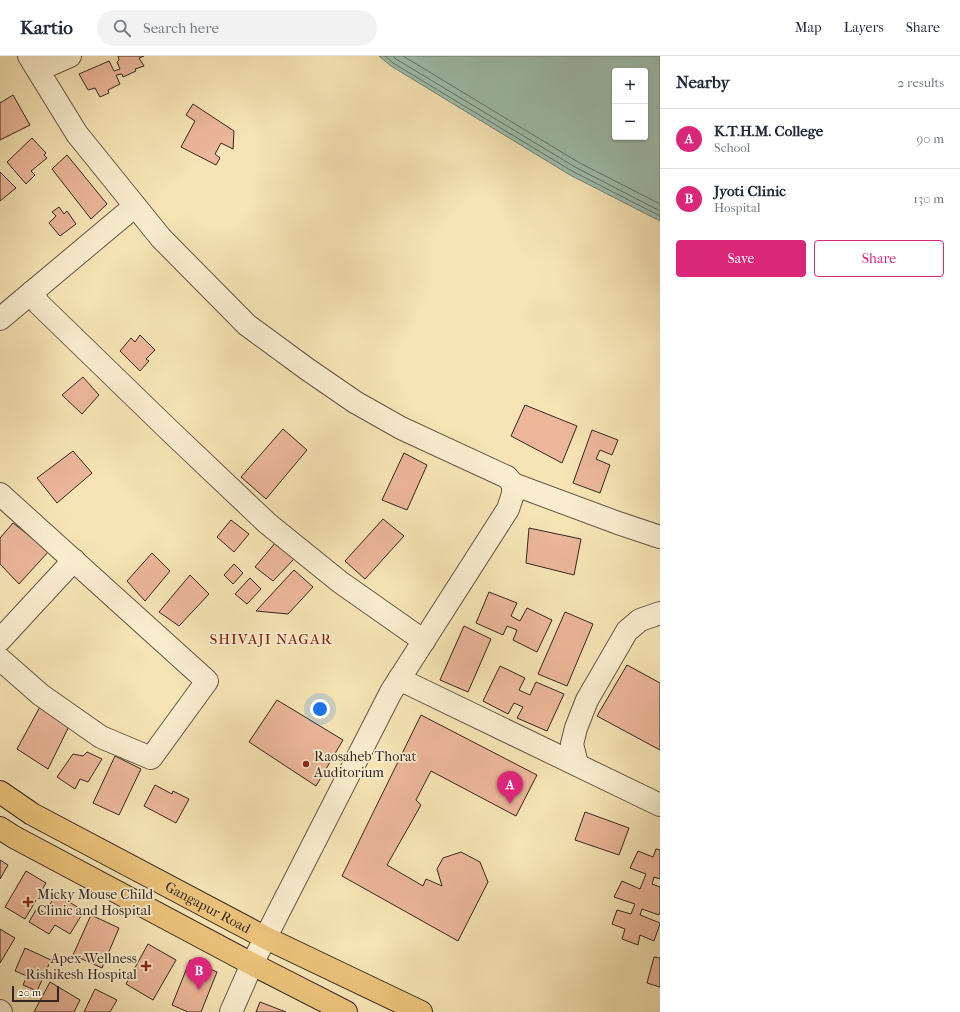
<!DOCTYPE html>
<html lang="en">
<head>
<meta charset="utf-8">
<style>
	body { margin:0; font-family:"IM FELL French Canon",serif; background:#f2f2f3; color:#1f2937 }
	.controls { position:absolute; right:12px; top:12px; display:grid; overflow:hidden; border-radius:4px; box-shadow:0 1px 3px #0004 }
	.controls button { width:36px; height:36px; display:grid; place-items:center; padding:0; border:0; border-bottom:1px solid #e0e1e3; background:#fff; color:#1f2937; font:20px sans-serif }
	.scale { position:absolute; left:12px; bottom:10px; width:47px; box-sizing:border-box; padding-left:4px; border:2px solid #332620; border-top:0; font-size:11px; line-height:14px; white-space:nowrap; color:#332620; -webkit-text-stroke:3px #f9edce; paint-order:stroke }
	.you { position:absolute; left:320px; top:653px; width:14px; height:14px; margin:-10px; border:3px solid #fff; border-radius:50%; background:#1a73e8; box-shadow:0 0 0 6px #1a73e833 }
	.badge { display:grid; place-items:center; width:26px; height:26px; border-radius:50%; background:#db2777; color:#fff; font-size:13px; font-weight:700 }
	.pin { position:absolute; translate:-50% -33px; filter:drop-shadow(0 1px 2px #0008) }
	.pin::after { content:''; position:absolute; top:21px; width:14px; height:12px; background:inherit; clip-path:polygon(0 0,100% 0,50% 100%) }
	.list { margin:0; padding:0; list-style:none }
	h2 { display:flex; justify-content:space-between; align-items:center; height:52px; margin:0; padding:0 16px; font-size:17px }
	h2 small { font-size:13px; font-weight:400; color:#747a83 }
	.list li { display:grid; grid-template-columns:26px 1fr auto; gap:12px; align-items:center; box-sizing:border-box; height:60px; padding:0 16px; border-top:1px solid #e0e1e3 }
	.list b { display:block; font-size:15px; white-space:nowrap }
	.list p { margin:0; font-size:13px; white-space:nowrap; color:#747a83 }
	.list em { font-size:13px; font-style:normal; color:#747a83 }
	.actions { display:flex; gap:8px; padding:12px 16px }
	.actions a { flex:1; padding:9px 0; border:1px solid #db2777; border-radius:4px; text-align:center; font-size:14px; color:#db2777 }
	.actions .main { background:#db2777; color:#fff }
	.icon { flex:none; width:22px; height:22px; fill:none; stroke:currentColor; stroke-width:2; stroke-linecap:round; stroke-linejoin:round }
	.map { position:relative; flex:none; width:660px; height:956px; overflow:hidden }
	header { display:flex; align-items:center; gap:24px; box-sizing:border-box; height:56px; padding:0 20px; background:#fff; border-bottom:1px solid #e0e1e3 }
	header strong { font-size:19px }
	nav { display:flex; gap:22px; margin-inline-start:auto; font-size:14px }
	.search { width:280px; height:36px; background:#f2f2f3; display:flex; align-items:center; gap:10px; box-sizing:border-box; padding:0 14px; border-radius:22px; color:#747a83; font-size:15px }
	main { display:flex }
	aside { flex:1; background:#fff }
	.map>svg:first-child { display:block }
	.water { fill:#9dbeaf; stroke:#738176; fill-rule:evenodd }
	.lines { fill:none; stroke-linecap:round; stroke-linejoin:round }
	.shore { stroke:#687268; stroke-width:1 }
	.building { fill:#ecb799; stroke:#332620 }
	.minor-casing { stroke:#645645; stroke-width:24 }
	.major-casing { stroke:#332620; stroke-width:24 }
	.minor { stroke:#f9edce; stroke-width:22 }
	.major { stroke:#ebc27a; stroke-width:22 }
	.poi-dot { fill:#8f2418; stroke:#f9edce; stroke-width:1.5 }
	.labels { text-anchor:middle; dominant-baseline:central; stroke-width:3.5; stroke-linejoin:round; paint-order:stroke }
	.poi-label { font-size:14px; fill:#332620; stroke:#f9edce; text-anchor:start }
	.street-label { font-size:14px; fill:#332620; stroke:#f9edce }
	.neighbourhood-label { font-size:15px; letter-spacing:1px; fill:#7a1f14; stroke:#f9edce }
</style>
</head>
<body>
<header>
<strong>Kartio</strong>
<div class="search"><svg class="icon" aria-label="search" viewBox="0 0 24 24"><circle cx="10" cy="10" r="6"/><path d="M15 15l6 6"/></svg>Search here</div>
<nav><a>Map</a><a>Layers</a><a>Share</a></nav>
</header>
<main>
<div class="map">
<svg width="660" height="956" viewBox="0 0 660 956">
	<rect width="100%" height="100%" fill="#f6e4b4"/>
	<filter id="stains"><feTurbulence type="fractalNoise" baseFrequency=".005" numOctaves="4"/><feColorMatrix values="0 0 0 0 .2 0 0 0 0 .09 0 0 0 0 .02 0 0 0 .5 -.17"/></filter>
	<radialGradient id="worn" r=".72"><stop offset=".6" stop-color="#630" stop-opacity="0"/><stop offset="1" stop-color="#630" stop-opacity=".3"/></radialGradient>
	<path class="water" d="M 379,0 L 660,0 L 660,165 L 570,119 L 391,10 ZM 615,15 L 645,15 L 645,81 L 615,81 Z"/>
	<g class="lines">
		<g class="shore">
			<polyline points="385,0 393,7 572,115 660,160"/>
			<polyline points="393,0 396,3 575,111 660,155"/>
			<polyline points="403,0 578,106 660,148"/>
		</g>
	</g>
	<g class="building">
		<polygon points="118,0 144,0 139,2 144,10 135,13 136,15 123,21 122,18 116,19 120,28 108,34 109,37 100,41 95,32 88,34 79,18 109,5 114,15 120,13 117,6 119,4"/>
		<polygon points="13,39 30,69 0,84 0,47"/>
		<polygon points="193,48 234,75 233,93 221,87 215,98 220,102 216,109 181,91 195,65 186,59"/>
		<polygon points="32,82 46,97 44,99 47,102 31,115 35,119 26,128 7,106"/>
		<polygon points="67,99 107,148 91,163 52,113"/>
		<polygon points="0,116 16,132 0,145"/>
		<polygon points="59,151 64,158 67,155 76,168 60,180 49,167 56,160 52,156"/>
		<polygon points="140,279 155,294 146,303 149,305 140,315 120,295 131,282 135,286"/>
		<polygon points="83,321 99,339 82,358 62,339"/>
		<polygon points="525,349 577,370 562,407 511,380"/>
		<polygon points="283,373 307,394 266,443 241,421"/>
		<polygon points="592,374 618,384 612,399 600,394 596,403 610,409 600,437 573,427"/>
		<polygon points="73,395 92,417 57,447 37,422"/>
		<polygon points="404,397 427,409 407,454 382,444"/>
		<polygon points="383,463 404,480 365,523 345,505"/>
		<polygon points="231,464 249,478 234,496 217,481"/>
		<polygon points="13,467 49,495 19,528 0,508 0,482"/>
		<polygon points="529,472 581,483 574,519 526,507"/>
		<polygon points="276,486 294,503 273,525 255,511"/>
		<polygon points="152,497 170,515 145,545 127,525"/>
		<polygon points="234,508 243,517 233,528 224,519"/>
		<polygon points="294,514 313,531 288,558 256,555"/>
		<polygon points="190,519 209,538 179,570 159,556"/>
		<polygon points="250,522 261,533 247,548 235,538"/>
		<polygon points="489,536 517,547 511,560 520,565 527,552 552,564 537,596 513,584 517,574 507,570 503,579 476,567"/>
		<polygon points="565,556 593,568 567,630 538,618"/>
		<polygon points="464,570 491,583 468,636 440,624"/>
		<polygon points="627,609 660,627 660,694 597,660"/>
		<polygon points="500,610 525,622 519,634 530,639 536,626 564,638 547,675 517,662 523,651 514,647 508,658 483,645"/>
		<polygon points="277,644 343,684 316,730 249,686"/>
		<polygon points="42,647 73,662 48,713 17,693"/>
		<polygon points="421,659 537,719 516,760 431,715 416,744 421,749 387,809 423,830 426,823 442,830 437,813 443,802 461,796 480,806 488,826 458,885 342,820"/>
		<polygon points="87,696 102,703 88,726 80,723 75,733 57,721 73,698 83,700"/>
		<polygon points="115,700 141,713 119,759 93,747"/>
		<polygon points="155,729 172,738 173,735 189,743 176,767 144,750"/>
		<polygon points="585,756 629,772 619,799 575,784"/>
		<polygon points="656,793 660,794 660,823 654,821 652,828 660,831 660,856 659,859 642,853 640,859 660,867 660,868 654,885 640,879 638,889 622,883 625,873 612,868 617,854 631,858 635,848 614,841 622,825 640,833 646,818 630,812 638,795 653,801"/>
		<polygon points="0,804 8,809 0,823"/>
		<polygon points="26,815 46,827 25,863 5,851"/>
		<polygon points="56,838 84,855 70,878 55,869 49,878 29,866 37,852 45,857"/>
		<polygon points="91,859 119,872 102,912 73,899"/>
		<polygon points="0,873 15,882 0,907"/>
		<polygon points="148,888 176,904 153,944 126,928"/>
		<polygon points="25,892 51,904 37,935 23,929 27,920 15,915"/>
		<polygon points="654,901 660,902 660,931 647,927"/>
		<polygon points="190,904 217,916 201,956 188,956 172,949"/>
		<polygon points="50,926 80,944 74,956 34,956"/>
		<polygon points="95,933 117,944 110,956 84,956"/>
		<polygon points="260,946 286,956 256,956"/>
	</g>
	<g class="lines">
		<g class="minor-casing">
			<g id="minor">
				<polyline points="29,0 77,78 161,182 247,269 307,313 355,346 401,372 507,421 513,428 513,438 508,453 391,636 252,908 231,956"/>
				<polyline points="38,14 70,0"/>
				<polyline points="32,236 39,248 170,375 267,467 340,526 424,585"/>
				<polyline points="0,263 135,150"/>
				<polyline points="513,428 618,467 660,481"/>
				<polyline points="0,438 207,625 151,702 101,681 41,639 0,603"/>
				<polyline points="0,584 74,504"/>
				<polyline points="399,623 660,749"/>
				<polyline points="577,708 572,688 576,672 587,644 627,575 640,564 660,557"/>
				<polyline points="0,955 1,956"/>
			</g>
		</g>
		<g class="major-casing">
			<g id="major">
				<path id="s1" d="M 0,736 L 32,758 L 266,882 L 421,956"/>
				<polyline points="0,772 14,781 252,908 346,956"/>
			</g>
		</g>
		<use href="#minor" class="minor"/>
		<use href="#major" class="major"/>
	</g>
	<g class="poi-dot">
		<circle cx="306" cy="708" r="4"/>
		<path d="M26 840h4v4h4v4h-4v4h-4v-4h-4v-4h4z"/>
		<path d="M144 904h4v4h4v4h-4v4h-4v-4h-4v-4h4z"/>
	</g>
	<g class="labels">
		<g class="poi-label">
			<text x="314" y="700">Raosaheb Thorat<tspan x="314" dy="16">Auditorium</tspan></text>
			<text x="37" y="838">Micky Mouse Child<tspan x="37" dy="16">Clinic and Hospital</tspan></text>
			<text x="137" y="902" text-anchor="end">Apex Wellness<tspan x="137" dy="16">Rishikesh Hospital</tspan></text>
		</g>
		<g class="street-label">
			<text stroke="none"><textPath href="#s1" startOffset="238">Gangapur Road</textPath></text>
		</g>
		<g class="neighbourhood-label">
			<text x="271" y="583">SHIVAJI NAGAR</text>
		</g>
	</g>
	<rect width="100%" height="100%" filter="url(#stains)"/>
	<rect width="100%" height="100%" fill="url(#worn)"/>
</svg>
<div class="controls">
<button>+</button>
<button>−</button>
</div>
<div class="scale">20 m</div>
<div class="you"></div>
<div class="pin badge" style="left:510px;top:748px">A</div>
<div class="pin badge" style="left:199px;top:934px">B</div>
</div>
<aside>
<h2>Nearby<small>2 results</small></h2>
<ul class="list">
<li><span class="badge">A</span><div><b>K.T.H.M. College</b><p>School</p></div><em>90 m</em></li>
<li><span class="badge">B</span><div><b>Jyoti Clinic</b><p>Hospital</p></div><em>130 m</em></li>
</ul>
<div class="actions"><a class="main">Save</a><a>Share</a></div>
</aside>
</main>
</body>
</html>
